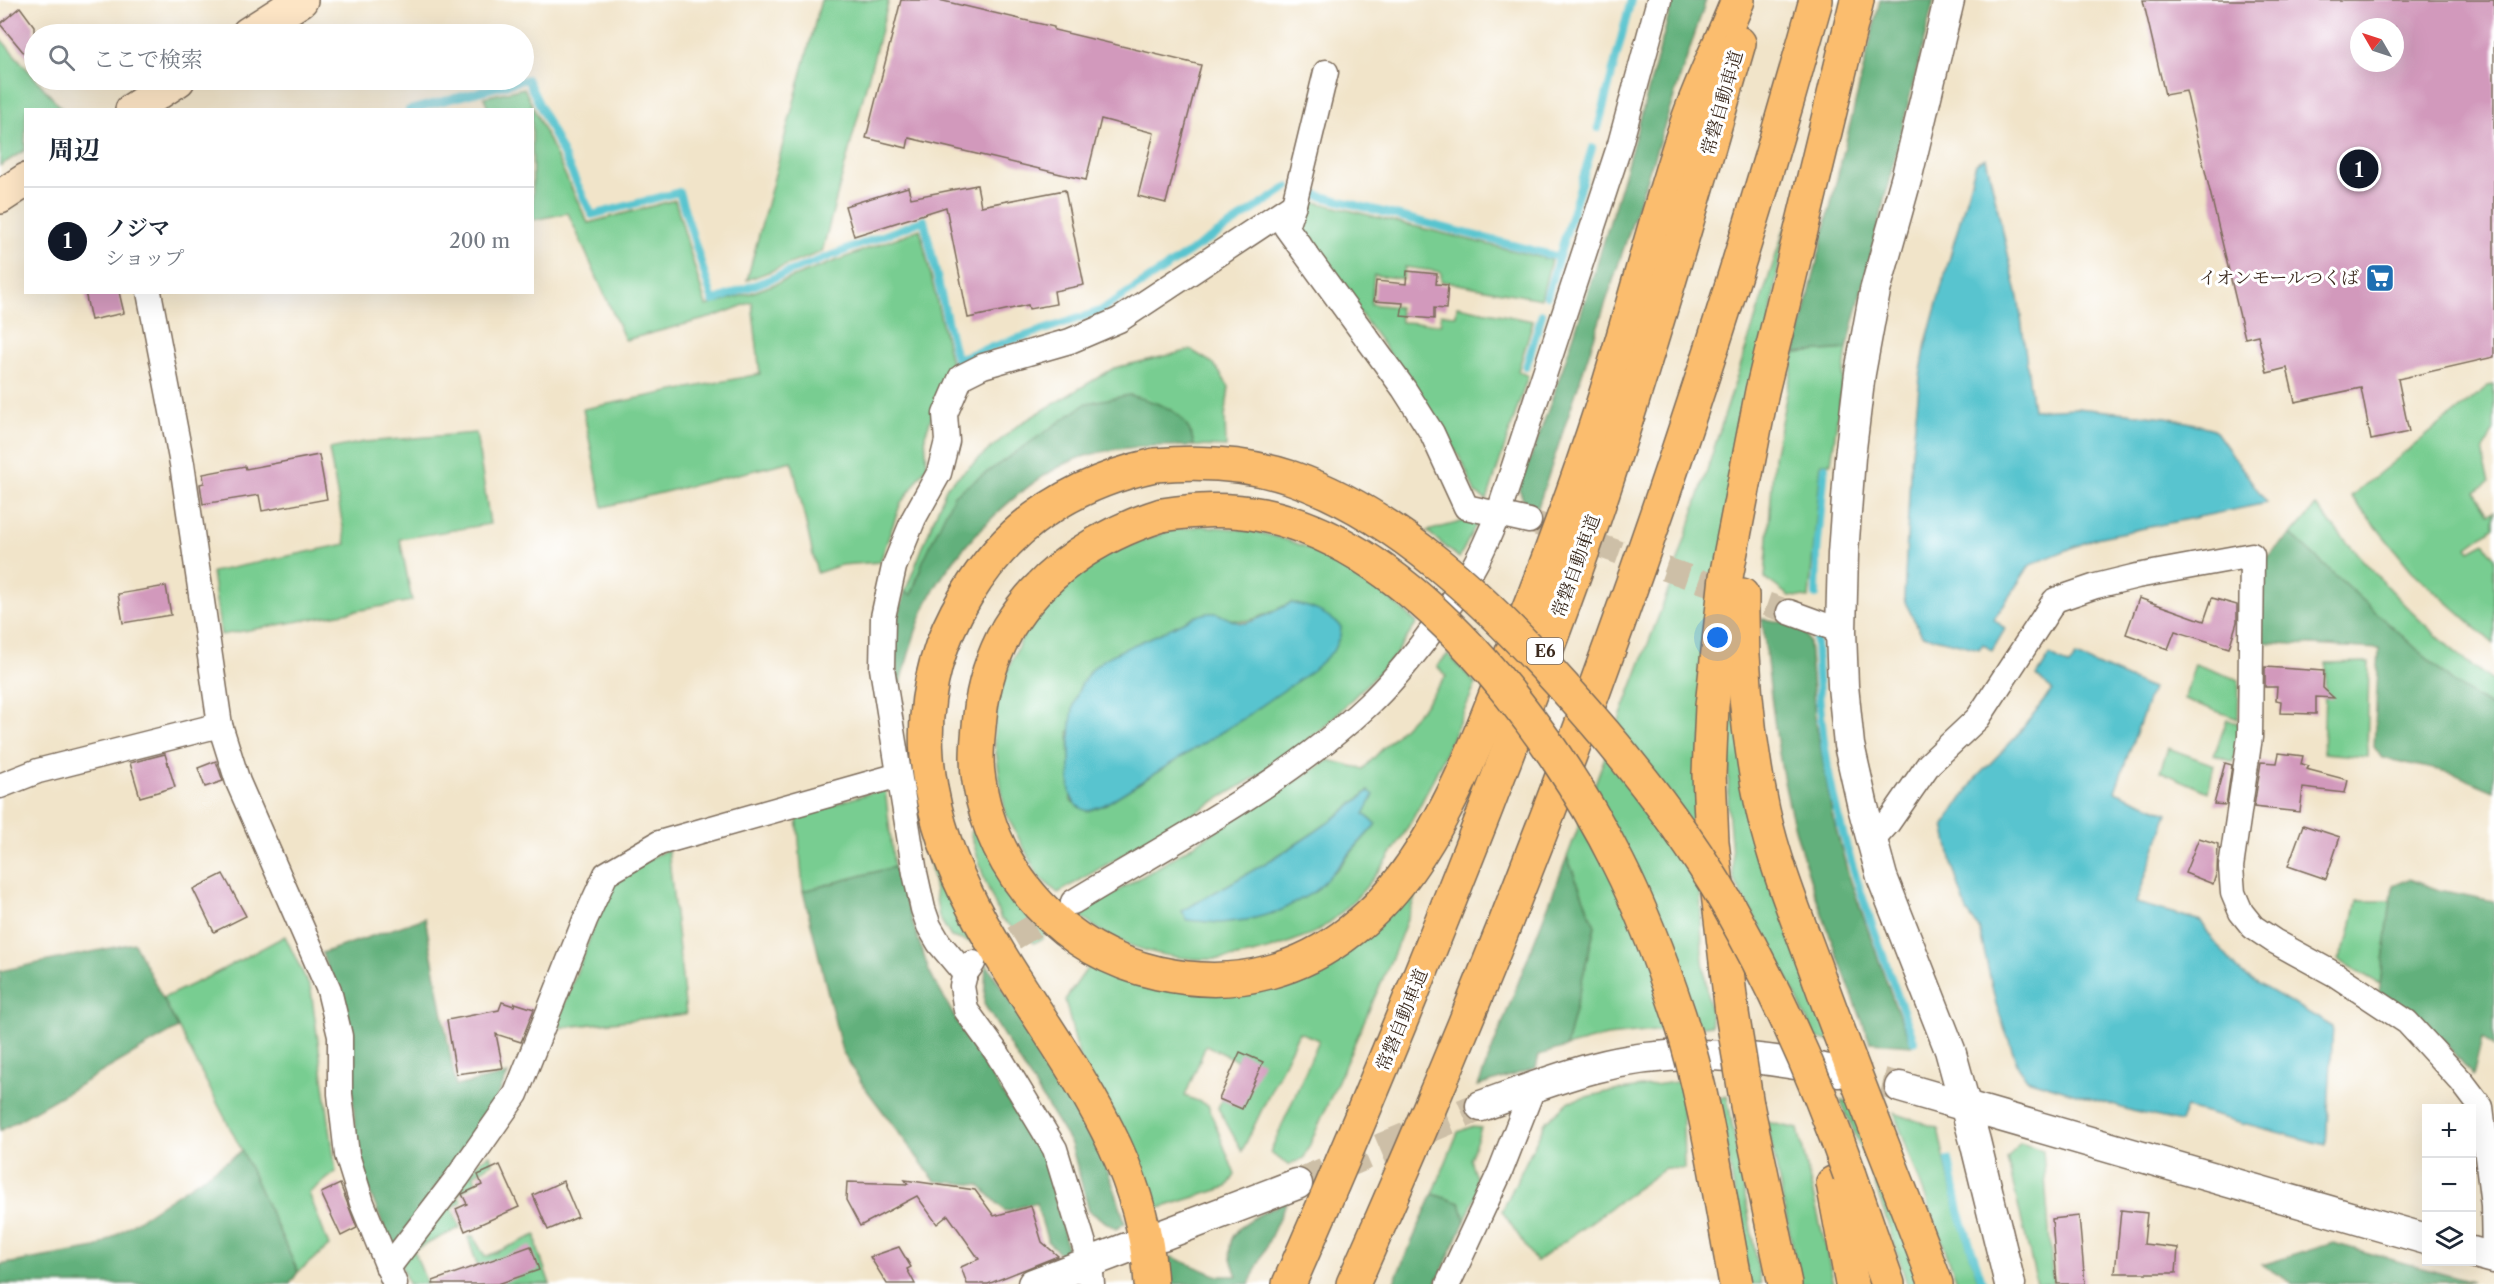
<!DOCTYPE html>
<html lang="ja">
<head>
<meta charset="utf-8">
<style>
	body { margin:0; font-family:"Libre Caslon Text","Noto Serif JP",serif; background:#f2f2f3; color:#1f2937 }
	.controls { position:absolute; right:18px; bottom:18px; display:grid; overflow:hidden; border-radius:0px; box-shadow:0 6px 24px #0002 }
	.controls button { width:54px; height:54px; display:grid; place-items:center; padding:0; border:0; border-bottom:2px solid #e0e1e3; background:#fff; color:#1f2937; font:30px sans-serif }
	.compass { position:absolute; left:2350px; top:18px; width:54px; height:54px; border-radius:50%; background:#fff; box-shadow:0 6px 24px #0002; rotate:309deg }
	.you { position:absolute; left:1718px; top:638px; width:21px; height:21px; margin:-15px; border:4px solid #fff; border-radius:50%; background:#1a73e8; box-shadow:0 0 0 9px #1a73e833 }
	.badge { display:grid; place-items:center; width:39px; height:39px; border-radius:50%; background:#111827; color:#fff; font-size:20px; font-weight:700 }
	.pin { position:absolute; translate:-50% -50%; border:3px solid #fff; box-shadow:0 2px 6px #0006 }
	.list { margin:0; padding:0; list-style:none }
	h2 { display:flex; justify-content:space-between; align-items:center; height:78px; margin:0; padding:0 24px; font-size:26px }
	h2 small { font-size:20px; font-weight:400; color:#747a83 }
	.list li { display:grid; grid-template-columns:39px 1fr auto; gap:18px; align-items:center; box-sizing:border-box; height:108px; padding:0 24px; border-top:2px solid #e0e1e3 }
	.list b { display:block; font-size:22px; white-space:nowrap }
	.list p { margin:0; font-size:20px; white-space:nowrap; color:#747a83 }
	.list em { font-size:20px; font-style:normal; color:#747a83 }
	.icon { flex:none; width:33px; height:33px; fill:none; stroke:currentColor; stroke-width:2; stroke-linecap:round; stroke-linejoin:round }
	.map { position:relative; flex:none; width:2494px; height:1284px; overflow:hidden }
	.search { position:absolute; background:#fff; box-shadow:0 6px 24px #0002; left:24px; top:24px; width:510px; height:66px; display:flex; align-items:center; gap:15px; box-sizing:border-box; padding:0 21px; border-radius:33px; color:#747a83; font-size:22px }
	.panel { position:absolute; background:#fff; box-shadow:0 6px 24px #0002; left:24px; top:108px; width:510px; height:186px; border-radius:0px }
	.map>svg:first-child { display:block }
	.green { fill:#78cd91; stroke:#5a7c58; stroke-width:1.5; fill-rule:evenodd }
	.forest { fill:#62b07b; stroke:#4e6d4c; stroke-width:1.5 }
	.water { fill:#58c4cf; stroke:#4a7776; stroke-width:1.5 }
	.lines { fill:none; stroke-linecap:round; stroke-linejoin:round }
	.stream { stroke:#58c4cf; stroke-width:8 }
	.building { fill:#d299bc; fill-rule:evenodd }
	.minor-tunnel { stroke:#cdbfa7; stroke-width:24; stroke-dasharray:24 12; stroke-linecap:butt }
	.tertiary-tunnel { stroke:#cdbfa7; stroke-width:30; stroke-dasharray:30 15; stroke-linecap:butt }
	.minor-casing { stroke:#7b6b5a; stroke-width:27 }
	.tertiary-casing { stroke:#7b6b5a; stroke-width:33 }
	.secondary-casing { stroke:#7b6b5a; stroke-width:36 }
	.motorway-casing { stroke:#7b6b5a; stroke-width:36 }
	.minor { stroke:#fff; stroke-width:24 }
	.tertiary { stroke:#fff; stroke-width:30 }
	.secondary { stroke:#fde5c5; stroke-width:33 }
	.motorway { stroke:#fbbd6e; stroke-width:33 }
	.motorway-bridge-casing { stroke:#7b6b5a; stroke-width:36; stroke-linecap:butt }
	.motorway-bridge { stroke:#fbbd6e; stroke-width:33 }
	.labels { text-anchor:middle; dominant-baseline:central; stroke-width:6; stroke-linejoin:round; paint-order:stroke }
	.shield { fill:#fff; stroke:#766a62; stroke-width:1.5 }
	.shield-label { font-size:16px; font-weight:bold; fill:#3b2a1e }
	.street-label { font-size:18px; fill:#3b2a1e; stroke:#fff }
	.poi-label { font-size:18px; fill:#3b2a1e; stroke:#fff; text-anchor:end }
</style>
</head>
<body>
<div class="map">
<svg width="2494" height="1284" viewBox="0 0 2494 1284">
	<rect width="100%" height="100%" fill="#fff"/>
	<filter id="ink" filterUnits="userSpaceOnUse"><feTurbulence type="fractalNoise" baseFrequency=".0167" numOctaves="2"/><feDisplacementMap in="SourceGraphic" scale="12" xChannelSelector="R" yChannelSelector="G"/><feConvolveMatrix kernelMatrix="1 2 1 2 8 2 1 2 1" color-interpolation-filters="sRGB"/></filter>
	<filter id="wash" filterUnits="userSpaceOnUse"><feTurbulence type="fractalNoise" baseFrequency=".008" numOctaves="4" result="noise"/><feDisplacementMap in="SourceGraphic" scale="24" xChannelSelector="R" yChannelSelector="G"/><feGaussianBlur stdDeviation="1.35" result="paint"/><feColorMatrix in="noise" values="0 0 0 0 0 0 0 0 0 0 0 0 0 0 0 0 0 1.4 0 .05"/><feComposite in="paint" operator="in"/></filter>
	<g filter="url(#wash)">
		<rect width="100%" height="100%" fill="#f1e4c9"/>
		<g class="green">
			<polygon points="821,0 889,0 822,252 747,280"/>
			<polygon points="0,38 62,109 26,110 25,150 0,166"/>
			<polygon points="524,88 588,223 675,200 706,306 751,293 920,229 953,371 939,397 925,435 927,466 900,505 880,562 841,565 817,573 792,461 603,507 583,409 760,374 752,302 713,317 625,340 568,213 533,220 532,110 488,109 484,97"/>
			<polygon points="1303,199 1551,260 1541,299 1441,281 1441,272 1405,267 1403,279 1374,275 1371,304 1399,307 1401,322 1441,324 1441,314 1456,315 1457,306 1533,321 1518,371 1528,376 1487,500 1475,493 1463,463 1421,397 1296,225"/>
			<polygon points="1785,226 1697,772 1702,953 1712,1025 1607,1036 1566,1047 1595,926 1567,857 1670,586"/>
			<polygon points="1847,349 1831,463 1821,463 1809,598 1789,596 1765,578 1774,457 1795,353"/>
			<path d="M 1191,350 L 1214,364 L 1229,387 L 1225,417 L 1226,447 L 1194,446 C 1187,409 1160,404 1129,395 L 923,561 L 911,595 L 905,592 L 947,486 L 1018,425 L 1114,368 Z"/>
			<polygon points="2494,385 2494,430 2484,450 2485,468 2489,482 2475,492 2489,514 2494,511 2494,527 2467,547 2470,551 2485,543 2494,558 2494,644 2412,571 2351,496 2488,386"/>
			<polygon points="476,433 490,524 400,539 412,601 221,635 212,572 346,544 329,449 364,442"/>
			<path d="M 2316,506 C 2370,570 2426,634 2494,682 L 2494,709 L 2454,683 L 2291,535 Z"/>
			<polygon points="1468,520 1477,523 1459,558 1427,531"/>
			<path d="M 1201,526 C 1218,528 1238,528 1256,532 C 1323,546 1368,577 1417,623 L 1393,658 L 1322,729 L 1261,774 L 1058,893 L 1039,877 L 1005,812 L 994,738 L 997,702 L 1009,667 L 1027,627 L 1076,570 L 1116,551 L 1168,531 ZM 1291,603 L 1196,748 L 1104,805 L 1087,811 L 1071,801 L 1069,731 L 1214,613 C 1246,630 1261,616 1291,603 Z"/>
			<path d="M 1448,654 L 1476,684 C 1438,768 1399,873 1322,928 C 1312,935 1299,938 1288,943 C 1257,955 1228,961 1195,959 C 1152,956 1111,943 1078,914 L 1160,866 L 1329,760 L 1363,769 L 1424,706 L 1446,676 L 1437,666 ZM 1368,791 L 1373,795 L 1364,814 L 1376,824 L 1335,871 L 1182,911 C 1246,874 1312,840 1368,791 Z"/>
			<polygon points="2369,662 2367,757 2323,753 2326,663"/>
			<polygon points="2195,664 2239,680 2238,719 2184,699"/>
			<polygon points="1730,695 1833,1041 1816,1039 1779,961 1734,880 1728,806"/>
			<polygon points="2227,720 2241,724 2233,762 2214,755"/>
			<polygon points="2168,748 2214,765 2208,792 2160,771"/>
			<polygon points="885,788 894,867 803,891 797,816"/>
			<polygon points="979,829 1047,928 1042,939 1034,943 1001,919 984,878 970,832"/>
			<polygon points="926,837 944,886 973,943 951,937 939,917"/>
			<polygon points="668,849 686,1014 555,1028 613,878"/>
			<polygon points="1428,864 1395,951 1304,1158 1289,1165 1270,1153 1319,1040 1299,1032 1242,1151 1218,1108 1238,1061 1206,1045 1185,1096 1208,1105 1235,1175 1227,1187 1150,1211 1079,1056 1065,1000 1095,957 1258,985"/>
			<polygon points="2357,901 2391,901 2380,984 2338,960 2349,937"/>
			<polygon points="285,936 311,990 336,1172 309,1193 329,1246 298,1272 242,1151 163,998 216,973"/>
			<polygon points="1682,1081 1684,1169 1665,1168 1536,1262 1502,1211 1545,1123 1570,1101 1607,1092"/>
			<polygon points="1727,1096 1761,1284 1749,1284 1719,1098"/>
			<polygon points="1841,1101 1852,1101 1922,1284 1907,1284 1872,1175"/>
			<polygon points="1894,1113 1938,1128 1954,1203 1979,1284 1958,1284"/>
			<polygon points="1767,1122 1798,1129 1834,1284 1800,1284"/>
			<polygon points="1470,1127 1481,1128 1470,1159 1479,1188 1465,1221 1460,1203 1433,1194 1458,1132"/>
			<polygon points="2020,1143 2043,1150 2053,1284 2037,1284 2007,1159"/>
			<polygon points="490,1155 492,1163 474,1175 476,1182 458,1195 462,1202 452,1208 460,1228 414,1250 427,1284 408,1284 400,1262 481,1160"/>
			<polygon points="536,1235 538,1250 550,1284 483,1284 468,1237 473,1236 485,1257"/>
		</g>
		<g class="forest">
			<path d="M 1673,0 L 1706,0 L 1537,510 L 1523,499 L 1519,489 C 1580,330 1629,165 1673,0 Z"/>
			<polygon points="1880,0 1934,0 1847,349 1795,353"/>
			<path d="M 1129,395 C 1160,404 1188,409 1194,446 C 1156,445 1121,446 1085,456 C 1028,473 952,550 927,603 C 914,631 907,661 899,690 C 894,654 894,627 905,592 L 912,595 L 923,561 L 954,495 L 1087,403 Z"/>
			<polygon points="2291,535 2454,683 2494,709 2494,791 2452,773 2383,758 2374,747 2379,649 2260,642 2260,563"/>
			<path d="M 1762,619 L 1802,625 L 1809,642 L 1815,716 L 1832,814 L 1848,873 L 1894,1003 L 1912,1045 L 1870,1042 C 1840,961 1804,876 1786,791 C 1774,734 1769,676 1762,619 Z"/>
			<polygon points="1567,857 1595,926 1566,1047 1539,1055 1536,1068 1478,1086"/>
			<polygon points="894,867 929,971 964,1034 1044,1157 1063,1229 1067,1248 1064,1257 1048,1242 1036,1203 1005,1211 979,1185 935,1181 863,1085 842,1051 803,891"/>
			<polygon points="2409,879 2439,890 2494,901 2494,1047 2482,1038 2473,1076 2444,1040 2379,993 2393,886"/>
			<polygon points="425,918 456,1086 508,1074 496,1099 396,1245 390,1243 366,1182 355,1135 349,1033 322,953"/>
			<polygon points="134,943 178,1028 0,1131 0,971"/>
			<path d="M 986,963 C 1039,1046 1100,1127 1125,1223 L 1116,1229 L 1089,1211 L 1071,1144 L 984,1004 Z"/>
			<polygon points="242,1151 298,1272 290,1284 0,1284 0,1265 96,1248"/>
			<polygon points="1433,1194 1460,1203 1465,1221 1436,1284 1393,1284"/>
			<path d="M 1287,1201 L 1249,1284 L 1164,1284 L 1163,1261 L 1172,1257 L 1218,1276 L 1237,1276 C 1234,1268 1229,1257 1230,1248 C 1231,1223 1268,1211 1287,1201 Z"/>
			<polygon points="2333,1243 2472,1282 2294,1284 2262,1265"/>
		</g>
		<g class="water">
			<polygon points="1986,158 2019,302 2033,410 2077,408 2167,417 2214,429 2267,503 2096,538 2030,565 1994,619 2005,629 1992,651 1983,644 1979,649 1922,635 1904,600 1910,472 1920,377 1926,343 1976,163"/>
			<path d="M 1291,603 C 1312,607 1326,612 1341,627 L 1340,636 L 1333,651 L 1313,670 L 1241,720 L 1104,805 L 1087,811 C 1064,803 1070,783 1070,761 C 1069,725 1070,680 1105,659 C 1123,648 1144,641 1163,632 C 1176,626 1201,611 1215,613 C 1225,615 1233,624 1245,623 C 1258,621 1278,609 1291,603 Z"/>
			<polygon points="2050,655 2069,666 2076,656 2152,689 2115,791 2168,813 2136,903 2201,921 2212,939 2242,974 2333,1027 2326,1145 2186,1108 2180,1122 2132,1111 2027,1079 2018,1066 1996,1004 1979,928 1967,912 1953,868 1944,825 1976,778 2015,738 2052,690 2037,676"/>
			<path d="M 1369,791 L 1374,795 L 1364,814 L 1376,824 L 1316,891 L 1278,912 L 1247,920 L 1220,923 L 1187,920 L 1182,911 C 1246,874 1312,840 1369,791 Z"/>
		</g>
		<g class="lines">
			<g class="stream">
				<polyline points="409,110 527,79 592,215 679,192 713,301 924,220 956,359 1100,311 1288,187"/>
				<polyline points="1598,128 1631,0"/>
				<polyline points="1309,193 1559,257"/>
				<polyline points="1547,296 1592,148"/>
				<polyline points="1526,367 1542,314"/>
				<polyline points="1816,595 1817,553 1825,467"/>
				<path d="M 1816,638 C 1818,696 1823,755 1837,811 C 1857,890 1887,965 1914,1041"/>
				<polyline points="1949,1160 1959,1211 1983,1284"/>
			</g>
		</g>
		<g id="blocks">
			<g class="building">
				<polygon points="901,0 939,0 1054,27 1054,30 1201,65 1166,203 1138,196 1154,133 1101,119 1086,180 909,138 907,148 866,138"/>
				<path d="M 2143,0 L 2494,0 L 2494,357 L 2398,379 L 2409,432 L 2371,440 L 2361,388 L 2295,402 L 2287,368 L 2267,373 L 2258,335 L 2245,338 L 2186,91 L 2165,95 ZM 2359,27 L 2395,27 L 2395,63 L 2359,63 Z"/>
				<polygon points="20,7 34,26 34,65 0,24"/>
				<polygon points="977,185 981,206 1065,190 1084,285 1054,291 1056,304 1029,309 1028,305 968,318 946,207 854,236 845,206 908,187 911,198"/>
				<polygon points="1407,271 1437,274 1436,284 1448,285 1446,309 1434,308 1434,319 1401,316 1403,303 1374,301 1376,281 1406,284"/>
				<polygon points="85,292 119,292 124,313 91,320"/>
				<polygon points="319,455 327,499 262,511 259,495 203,504 200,484 204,483 203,474 245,466 246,469"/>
				<polygon points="166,586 171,615 123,623 118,594"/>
				<polygon points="2139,598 2204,621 2212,598 2237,605 2237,622 2229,648 2175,631 2168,649 2126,634"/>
				<polygon points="2265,667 2324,671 2323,688 2334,698 2316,697 2316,714 2280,713 2281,701 2276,700 2277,687 2265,687"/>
				<polygon points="2279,753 2303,756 2301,764 2308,766 2306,769 2348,780 2345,793 2303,788 2300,812 2254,807 2261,762 2277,763"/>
				<polygon points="165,754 175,787 140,797 130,763"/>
				<polygon points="216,761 223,781 205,787 198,768"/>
				<polygon points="2225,763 2232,765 2226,805 2214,804"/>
				<polygon points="2303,825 2340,837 2326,879 2288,866"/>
				<polygon points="2199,838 2218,844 2217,872 2213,884 2185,873"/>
				<polygon points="223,874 246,916 214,932 193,889"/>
				<polygon points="502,1002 514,1006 515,1003 534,1009 521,1042 496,1034 503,1068 456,1074 447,1020 499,1010"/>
				<polygon points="1240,1052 1263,1062 1242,1109 1219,1099"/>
				<polygon points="500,1165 519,1207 465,1231 456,1209 467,1204 462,1194 482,1185 478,1175"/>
				<polygon points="905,1180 975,1190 994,1216 1031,1206 1042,1242 1058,1256 988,1284 967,1284 961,1267 979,1259 948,1215 937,1224 917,1196 860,1226 846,1200 847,1182 908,1184"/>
				<polygon points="563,1181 578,1217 548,1230 533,1195"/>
				<polygon points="340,1184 357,1228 341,1236 321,1193"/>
				<polygon points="2121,1210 2147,1213 2144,1244 2178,1248 2176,1273 2115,1273"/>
				<polygon points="2079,1216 2085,1284 2057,1284 2052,1219"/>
				<polygon points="531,1246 539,1270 498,1284 433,1284 433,1281"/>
				<polygon points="899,1247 911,1267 907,1269 915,1284 887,1284 870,1257"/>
			</g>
		</g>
	</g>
	<g filter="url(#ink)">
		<use href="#blocks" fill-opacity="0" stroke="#7b6b5a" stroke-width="1.5"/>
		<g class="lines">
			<g class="minor-tunnel">
				<polyline points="1529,521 1789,612"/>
				<polyline points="983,957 1063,908"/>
			</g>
			<g class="tertiary-tunnel">
				<polyline points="1839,1072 1900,1087"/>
				<polyline points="1297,1184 1481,1106"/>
			</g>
			<g class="minor-casing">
				<g id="minor">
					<polyline points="1326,72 1294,204 1286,227 1404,389 1432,433 1466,507 1529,521"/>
					<polyline points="149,292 182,464 220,725 238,782 329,990 340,1036 340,1094 347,1155 362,1203 395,1284"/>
					<polyline points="1789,612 1841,631"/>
					<polyline points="0,786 38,771 220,725"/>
					<polyline points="1872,841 1888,823 1929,764 1978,718 2055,600 2096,586 2137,576 2252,555 2250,737 2231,867 2233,893 2241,912 2253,927 2274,941 2336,975 2407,1022 2462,1082 2481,1107 2493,1205 2494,1257"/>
					<path d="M 1073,902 C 1173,841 1282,786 1368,705 C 1405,670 1447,613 1473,568 C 1483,551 1490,532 1498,515 L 1620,144 L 1659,0"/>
					<polyline points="973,963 965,974 962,986 966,1010 997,1053 1055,1149 1090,1264 1092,1284"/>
					<polyline points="965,974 939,943 929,926 923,909 915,873 882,668 883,617 894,567 914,518 939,473 947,441 945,414 961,377 983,366 1070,341 1119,320 1294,204"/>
					<polyline points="388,1268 457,1178 516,1094 585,920 606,874 659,843 899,775"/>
					<polyline points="1448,1284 1500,1172 1533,1088"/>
				</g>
			</g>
			<g class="tertiary-casing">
				<g id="tertiary">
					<polyline points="1949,0 1907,176 1875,291 1860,373 1850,457 1843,554 1841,631 1843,686 1849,745 1863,807 1882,877 1950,1050 1975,1141 2010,1284"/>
					<polyline points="1900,1087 2426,1239"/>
					<path d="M 1481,1106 C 1518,1093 1555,1078 1594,1068 C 1676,1046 1757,1055 1839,1072"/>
					<polyline points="1163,1235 1297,1184"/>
					<polyline points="2472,1252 2494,1258"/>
					<polyline points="1033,1284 1127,1248"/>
				</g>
			</g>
			<g class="secondary-casing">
				<g id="secondary">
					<polyline points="248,34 301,0"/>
					<polyline points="132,110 178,80"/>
					<polyline points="0,197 26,180"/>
				</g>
			</g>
			<g class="motorway-casing">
				<g id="motorway">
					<path d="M 1162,515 C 1098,535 1044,570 1008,628 C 993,655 983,686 980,716 C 978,738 975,760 979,781 C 994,876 1064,952 1158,973 C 1194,981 1233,982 1269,972 C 1330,956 1380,913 1414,862 C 1461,793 1489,712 1519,634 C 1549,559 1577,483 1602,406 C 1632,312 1656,214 1688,120 C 1702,80 1722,40 1738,0"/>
					<path d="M 1742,595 C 1741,667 1748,740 1763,811 C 1775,865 1797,918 1816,970 C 1854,1076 1897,1179 1936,1284"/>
					<polyline points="1732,1013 1712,842 1709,774 1712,706 1726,577 1762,391 1857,0"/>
					<polyline points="1747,1105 1785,1284"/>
					<polyline points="1850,1175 1888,1284"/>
					<polyline points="1833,1183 1852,1284"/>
					<path d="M 1151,1284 C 1148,1237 1135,1189 1115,1146 C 1053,1013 939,909 927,757 C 923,700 936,645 966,596 C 1009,523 1074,483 1155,465"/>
					<path d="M 1289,1284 C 1359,1126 1424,967 1487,806 C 1525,707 1564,608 1598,507 C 1649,354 1694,199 1739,43"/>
					<path d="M 1353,1284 C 1539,868 1694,439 1816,0"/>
				</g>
			</g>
			<use href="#minor" class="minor"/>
			<use href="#tertiary" class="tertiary"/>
			<use href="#secondary" class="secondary"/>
			<use href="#motorway" class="motorway"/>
			<g class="motorway-bridge-casing">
				<g id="motorway-bridge">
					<path d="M 1155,465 C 1201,461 1247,463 1292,478 C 1397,514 1489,604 1562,685 C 1624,753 1682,826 1728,905 C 1777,992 1817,1081 1850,1175"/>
					<path d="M 1162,515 C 1196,510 1228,508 1262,515 C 1415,545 1552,731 1618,863 C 1643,912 1662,964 1679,1015 C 1707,1102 1719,1195 1736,1284"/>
					<polyline points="1732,1013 1747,1105"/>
				</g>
			</g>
			<use href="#motorway-bridge" class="motorway-bridge"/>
		</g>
	</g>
	<defs>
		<g id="supermarket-square" transform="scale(1.5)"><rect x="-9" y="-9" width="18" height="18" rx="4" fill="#1f6fb2" stroke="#fff"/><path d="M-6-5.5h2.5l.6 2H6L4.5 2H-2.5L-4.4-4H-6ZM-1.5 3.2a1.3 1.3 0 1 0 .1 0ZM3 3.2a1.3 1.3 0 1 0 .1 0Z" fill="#fff"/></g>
	</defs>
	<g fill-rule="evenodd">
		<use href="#supermarket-square" x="2380" y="278"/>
	</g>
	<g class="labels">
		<rect class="shield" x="1527" y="638" width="36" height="26" rx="4.5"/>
		<g class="shield-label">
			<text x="1545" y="651">E6</text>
		</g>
		<g class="street-label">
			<text transform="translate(1722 103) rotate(-74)">常磐自動車道</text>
			<text transform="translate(1576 566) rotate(-70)">常磐自動車道</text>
			<text transform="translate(1402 1020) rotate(-68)">常磐自動車道</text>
		</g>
		<g class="poi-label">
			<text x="2359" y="278">イオンモールつくば</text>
		</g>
	</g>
</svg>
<div class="controls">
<button>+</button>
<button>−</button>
<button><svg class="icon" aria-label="layers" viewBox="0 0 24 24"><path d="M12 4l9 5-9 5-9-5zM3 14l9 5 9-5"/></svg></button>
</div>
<svg class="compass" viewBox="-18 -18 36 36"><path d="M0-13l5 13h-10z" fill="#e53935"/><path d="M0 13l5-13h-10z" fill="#747a83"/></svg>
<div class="you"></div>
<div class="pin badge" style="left:2359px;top:169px">1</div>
<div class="search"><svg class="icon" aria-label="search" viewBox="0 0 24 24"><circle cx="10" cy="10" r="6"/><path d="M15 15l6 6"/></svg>ここで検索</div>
<section class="panel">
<h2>周辺<small></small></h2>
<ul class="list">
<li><span class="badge">1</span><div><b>ノジマ</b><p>ショップ</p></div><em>200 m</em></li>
</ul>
</section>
</div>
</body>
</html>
